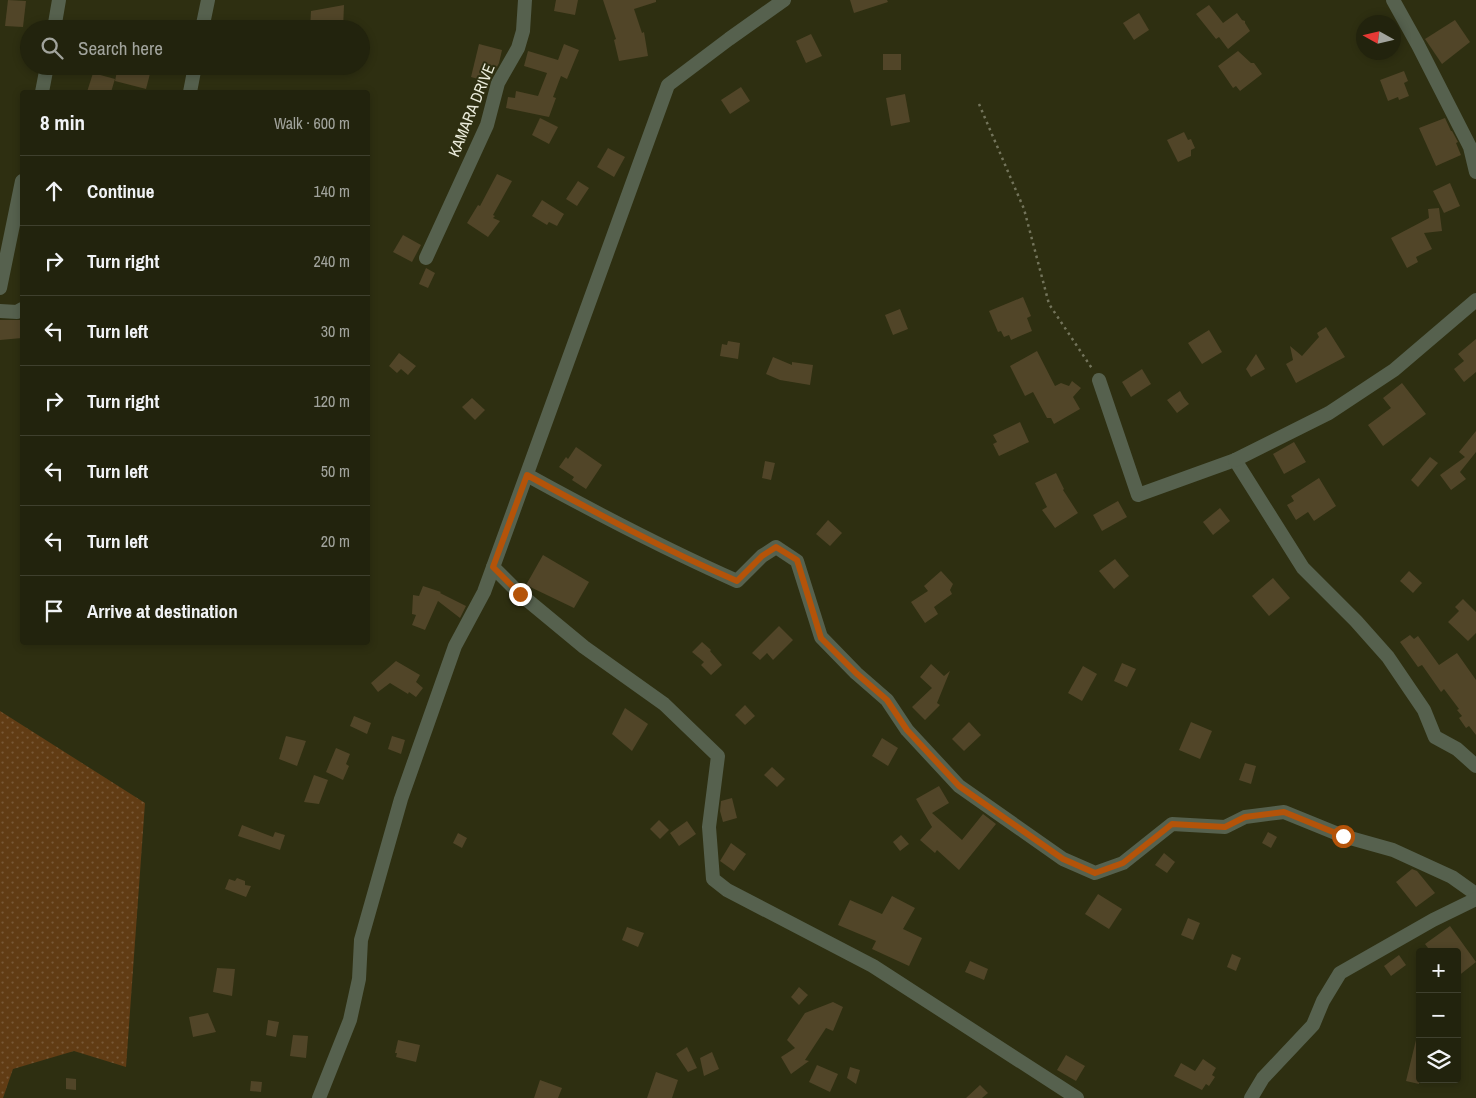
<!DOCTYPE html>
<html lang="en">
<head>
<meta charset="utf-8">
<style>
	body { margin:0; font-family:"Archivo Narrow",sans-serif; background:#2e2f1b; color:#f1f3f6 }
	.controls { position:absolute; right:15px; bottom:15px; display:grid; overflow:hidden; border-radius:5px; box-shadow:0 2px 8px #0003 }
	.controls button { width:45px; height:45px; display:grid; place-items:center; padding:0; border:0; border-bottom:1px solid #3f402e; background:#22230d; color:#f1f3f6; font:25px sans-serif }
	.compass { position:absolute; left:1356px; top:15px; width:45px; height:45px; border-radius:50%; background:#22230d; box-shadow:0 2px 8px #0003; rotate:278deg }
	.stop { position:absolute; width:15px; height:15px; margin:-11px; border:4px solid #b45309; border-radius:50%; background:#fff }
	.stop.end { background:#b45309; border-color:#fff; box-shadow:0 1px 5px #0008 }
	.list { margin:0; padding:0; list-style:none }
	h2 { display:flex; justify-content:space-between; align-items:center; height:65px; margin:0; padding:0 20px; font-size:21px }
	h2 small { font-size:16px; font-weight:400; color:#a2a49d }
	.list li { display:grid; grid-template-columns:32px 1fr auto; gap:15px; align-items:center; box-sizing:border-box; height:70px; padding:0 20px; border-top:1px solid #3f402e }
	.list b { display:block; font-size:19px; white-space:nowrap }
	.list em { font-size:16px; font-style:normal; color:#a2a49d }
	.icon { flex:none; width:28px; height:28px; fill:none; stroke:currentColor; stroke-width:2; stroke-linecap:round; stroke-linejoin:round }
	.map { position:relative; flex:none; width:1476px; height:1098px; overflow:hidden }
	.search { position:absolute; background:#22230d; box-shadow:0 2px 8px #0003; left:20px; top:20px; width:350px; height:55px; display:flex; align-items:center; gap:12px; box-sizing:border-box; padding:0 18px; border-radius:28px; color:#a2a49d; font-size:19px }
	.panel { position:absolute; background:#22230d; box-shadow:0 2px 8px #0003; left:20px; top:90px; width:350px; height:555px; border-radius:5px }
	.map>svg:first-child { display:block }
	.grass { fill:url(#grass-dots) }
	.building { fill:#514528 }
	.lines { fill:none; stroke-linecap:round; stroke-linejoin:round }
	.path { stroke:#73745b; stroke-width:2.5; stroke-dasharray:2.5 4; stroke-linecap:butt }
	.minor { stroke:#56614e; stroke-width:14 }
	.route { stroke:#b45309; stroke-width:6 }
	.labels { text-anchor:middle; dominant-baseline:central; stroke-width:4; stroke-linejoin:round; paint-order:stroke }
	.street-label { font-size:16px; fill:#eaebda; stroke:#2e2f11 }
</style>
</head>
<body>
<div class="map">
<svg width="1476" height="1098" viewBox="0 0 1476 1098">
	<defs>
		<pattern id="grass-dots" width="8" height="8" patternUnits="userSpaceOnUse" patternTransform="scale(1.25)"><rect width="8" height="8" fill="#613c14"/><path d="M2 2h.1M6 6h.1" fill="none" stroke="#785836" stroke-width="1.8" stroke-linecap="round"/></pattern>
	</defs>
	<rect width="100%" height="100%" fill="#2e2f11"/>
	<polygon class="grass" points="0,711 145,803 126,1067 74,1051 13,1069 3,1098 0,1098"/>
	<g class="building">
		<polygon points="8,0 26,1 23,27 5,26"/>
		<polygon points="556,0 578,0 575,15 554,11"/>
		<polygon points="603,0 656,0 656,2 634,9 642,33 644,32 648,56 619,61 614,40 616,39"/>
		<polygon points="850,0 887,0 888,2 854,13"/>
		<polygon points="344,5 343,29 310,29 311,11"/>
		<polygon points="1209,5 1223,23 1237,13 1242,20 1245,21 1245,23 1250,31 1228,49 1219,37 1216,39 1196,14"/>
		<polygon points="1139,13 1149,30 1134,40 1123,23"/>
		<polygon points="1455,20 1470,42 1442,64 1425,39"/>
		<polygon points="811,34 822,56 806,63 796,41"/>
		<polygon points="479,44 502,50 499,63 489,82 471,77"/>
		<polygon points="564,44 579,50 567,79 561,76 553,97 556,98 549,117 506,108 508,97 515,98 516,91 538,96 547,73 524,66 528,51 558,60"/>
		<polygon points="1238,51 1251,63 1254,63 1262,74 1240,91 1236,86 1233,88 1218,66"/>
		<rect x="883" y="54" width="18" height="16"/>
		<polygon points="118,66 152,66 146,89 115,81"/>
		<polygon points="1404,71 1408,81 1404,83 1409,96 1399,100 1398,97 1388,101 1380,80"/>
		<polygon points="93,73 115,79 111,92 87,92"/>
		<polygon points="741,87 750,101 730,114 721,100"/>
		<polygon points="905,94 910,122 891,126 886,98"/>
		<polygon points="540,118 558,127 549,144 532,135"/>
		<polygon points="1445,118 1451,131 1452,131 1458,142 1456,143 1461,155 1436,166 1419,128"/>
		<polygon points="1184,132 1188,140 1191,139 1195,148 1191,150 1191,156 1178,162 1167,140"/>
		<polygon points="608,148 625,157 614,177 597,167"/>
		<polygon points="497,174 512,181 493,215 495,216 493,218 500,221 488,237 467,223 478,205 480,206"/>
		<polygon points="578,181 589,188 577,206 566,199"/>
		<polygon points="1450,183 1460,206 1444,213 1433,191"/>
		<polygon points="542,200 564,214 557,226 549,222 547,225 532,216"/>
		<polygon points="1439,208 1442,231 1424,233 1432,249 1416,257 1418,262 1407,268 1391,238 1429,218 1428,209"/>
		<polygon points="403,235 421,245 412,262 393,252"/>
		<polygon points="426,268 435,273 428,288 419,284"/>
		<polygon points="1023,297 1031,316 1027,318 1032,331 1011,340 1009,335 1004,337 1001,331 998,332 989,311"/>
		<polygon points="900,309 908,329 893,335 885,315"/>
		<polygon points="0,320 21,320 22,338 0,340"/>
		<polygon points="1326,327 1345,357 1296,383 1286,364 1293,360 1290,346 1302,356 1319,337 1317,333"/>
		<polygon points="1209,330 1222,352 1202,364 1188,343"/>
		<polygon points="1476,339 1476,372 1464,382 1454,369 1464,361 1458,354"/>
		<polygon points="728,341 740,343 738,359 720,356 722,344 727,345"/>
		<polygon points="1037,351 1055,386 1061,383 1069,386 1072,381 1081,388 1073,397 1080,409 1054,424 1051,418 1047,418 1033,392 1025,396 1010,366"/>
		<polygon points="399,353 416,366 408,375 401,369 397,373 389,366"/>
		<polygon points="1256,354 1265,369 1251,377 1246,369"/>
		<polygon points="773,357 792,365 792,362 813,365 810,385 780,380 766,374"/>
		<polygon points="1142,369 1151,384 1131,397 1122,382"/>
		<polygon points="1402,383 1426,414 1383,446 1368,425 1391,408 1383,398"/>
		<polygon points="1180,391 1184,398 1189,404 1177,413 1167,400"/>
		<polygon points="472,398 485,410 475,420 462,407"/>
		<polygon points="1020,422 1029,442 999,456 993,444 997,442 993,435"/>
		<polygon points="1476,431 1476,452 1460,472 1466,479 1451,490 1440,475 1465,457 1459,452"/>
		<polygon points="1294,442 1306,462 1284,474 1273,454"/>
		<polygon points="576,447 602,465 586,489 572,480 574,477 559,467 566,457 568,459"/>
		<polygon points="1430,457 1438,463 1418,487 1411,480"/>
		<polygon points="765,461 775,463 771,480 762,478"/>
		<polygon points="1056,473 1064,489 1063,490 1078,513 1055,528 1042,510 1047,507 1035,483"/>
		<polygon points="1319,478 1336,506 1314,521 1308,512 1296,520 1287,505 1294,501 1291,496"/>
		<polygon points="1118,501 1127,517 1102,531 1093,515"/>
		<polygon points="1220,508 1230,521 1213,535 1203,522"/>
		<polygon points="828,520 842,533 830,546 816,534"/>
		<polygon points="543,555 589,582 574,608 526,585"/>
		<polygon points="1115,559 1129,576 1114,589 1099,571"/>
		<polygon points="941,571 953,584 950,590 952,594 934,607 938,614 925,623 911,602 928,591 924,586"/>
		<polygon points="1409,571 1422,583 1413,593 1400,581"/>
		<polygon points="1273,578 1290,598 1269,616 1252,596"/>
		<polygon points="423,586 441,592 440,593 466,606 460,618 438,601 425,630 412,625 416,615 412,614 413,595 419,596"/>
		<polygon points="1463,599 1476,612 1476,633 1468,641 1448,622 1459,611 1455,607"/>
		<polygon points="779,626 793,640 773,660 767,653 760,660 752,653"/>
		<polygon points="1410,635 1414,639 1418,636 1439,665 1457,653 1476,680 1476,735 1469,726 1466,728 1459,718 1462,716 1457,710 1459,709 1444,689 1441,692 1422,665 1418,667 1400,642"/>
		<polygon points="702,642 711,650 710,651 722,665 711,675 701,665 704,662 692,652"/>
		<polygon points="396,661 420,675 416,682 423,688 416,697 409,692 408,694 390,683 378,692 371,683"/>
		<polygon points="1122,663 1136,669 1127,687 1114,681"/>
		<polygon points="931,664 944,676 950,671 937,703 940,705 925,720 912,707 932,688 920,677"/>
		<polygon points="1083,666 1097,674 1082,701 1068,693"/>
		<polygon points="745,705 755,716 745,725 735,715"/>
		<polygon points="625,708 648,724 632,751 612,734"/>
		<polygon points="354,716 371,723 367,734 350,726"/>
		<polygon points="969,722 981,735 964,751 952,739"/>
		<polygon points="1191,722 1212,731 1200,759 1179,750"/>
		<polygon points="286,736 306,741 297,766 279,759"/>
		<polygon points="392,736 405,740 401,754 388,749"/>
		<polygon points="882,738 898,748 888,766 872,756"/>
		<polygon points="336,748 350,754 346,764 349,766 343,780 326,772"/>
		<polygon points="1245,763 1256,766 1251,784 1239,780"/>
		<polygon points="772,767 785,779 777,787 764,775"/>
		<polygon points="314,775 328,780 319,804 304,802"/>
		<polygon points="939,786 949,803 932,813 962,840 983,814 996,824 959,870 937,850 935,853 920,840 932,827 916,799"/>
		<polygon points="732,798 737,818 723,822 720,811 721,801"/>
		<polygon points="659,820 669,830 660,839 650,829"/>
		<polygon points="687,821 696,834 679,846 670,833"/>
		<polygon points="242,825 273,837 275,832 285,835 280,850 238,836"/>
		<polygon points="1268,832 1277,837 1271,848 1262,843"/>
		<polygon points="458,833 467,838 462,848 453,843"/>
		<polygon points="901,835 909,844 900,851 893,842"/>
		<polygon points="731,843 746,854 734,871 720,861"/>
		<polygon points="1164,853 1175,862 1167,873 1155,865"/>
		<polygon points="1412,869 1417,871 1435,893 1416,907 1396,882"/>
		<polygon points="237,878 245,881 245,885 251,886 246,897 225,889 229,879 235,881"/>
		<polygon points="1098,894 1122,909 1109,929 1085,914"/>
		<polygon points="892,896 915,908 903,929 922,938 909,966 872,949 876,941 838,925 850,900 882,914"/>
		<polygon points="1188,918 1200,923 1193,940 1181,935"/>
		<polygon points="1450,926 1476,962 1457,977 1457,952 1431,952 1425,944"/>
		<polygon points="627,927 644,933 638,947 622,940"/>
		<polygon points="1232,954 1241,958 1236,971 1227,967"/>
		<polygon points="1399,955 1406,965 1391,976 1384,966"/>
		<polygon points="970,961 988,969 984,980 965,972"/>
		<polygon points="217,968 235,969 232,996 213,992"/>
		<polygon points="799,987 808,995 799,1005 791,997"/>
		<polygon points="833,1002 843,1007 833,1031 826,1028 805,1060 809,1061 791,1074 781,1057 795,1048 787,1040 805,1013"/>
		<polygon points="208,1013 216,1032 193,1037 189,1017"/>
		<polygon points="268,1020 279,1022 276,1037 266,1035"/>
		<polygon points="293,1035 308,1036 306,1058 290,1056"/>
		<polygon points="398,1040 420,1045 416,1062 396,1057 397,1053 395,1053"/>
		<polygon points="1416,1040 1420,1041 1419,1084 1406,1081"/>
		<polygon points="687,1047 697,1068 688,1072 676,1054"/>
		<polygon points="712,1052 719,1069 704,1076 700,1058"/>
		<polygon points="1066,1055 1085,1066 1076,1081 1057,1070"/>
		<polygon points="1203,1059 1216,1068 1212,1075 1215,1077 1209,1086 1206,1084 1202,1090 1174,1076 1181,1063 1195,1071"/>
		<polygon points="817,1065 838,1074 830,1092 809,1082"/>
		<polygon points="850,1067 860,1070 856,1084 847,1078"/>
		<polygon points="656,1072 678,1080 672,1098 647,1098"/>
		<polygon points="66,1078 76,1079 76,1090 66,1089"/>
		<polygon points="540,1080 562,1088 558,1098 534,1098"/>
		<polygon points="251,1081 262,1082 261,1092 250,1091"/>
		<polygon points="980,1085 988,1093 982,1098 966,1098"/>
	</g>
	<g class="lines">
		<polyline class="path" points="979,104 1024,209 1049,304 1093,370"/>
		<g class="minor">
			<polyline points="1393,0 1418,45 1470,147 1476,172"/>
			<polyline points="54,29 59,0"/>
			<polyline points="202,29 208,0"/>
			<polyline points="42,92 47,66"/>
			<polyline points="190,92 195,66"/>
			<polyline points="426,258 487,125 498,83 518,48 523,31 525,0"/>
			<polyline points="0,288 22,181"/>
			<polyline points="0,311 17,312 22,309"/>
			<polyline points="1099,380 1138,495 1235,460 1303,568 1356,621 1388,657 1424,710 1435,737 1457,749 1476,766"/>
			<polyline points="1235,460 1329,413 1394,370 1476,300"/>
			<path d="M 527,475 C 596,513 665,549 737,581 L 762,556 L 776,547 L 797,561 L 821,637 L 856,673 L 887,700 L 907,730 L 959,786 L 1063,859 L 1095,873 L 1123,863 L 1172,824 L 1225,827 L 1245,817 L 1284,812 L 1343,836 L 1393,850 L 1452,877 L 1476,894"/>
			<polyline points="493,567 520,594 584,647 664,704 718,756 709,827 713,879 727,890 873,966 1077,1098"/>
			<polyline points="319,1098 350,1020 359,979 361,940 401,799 455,646 484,592 668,85 729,39 784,0"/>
			<polyline points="1251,1098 1263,1078 1313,1025 1323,1001 1340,973 1433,920 1476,899"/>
		</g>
	</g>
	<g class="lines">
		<path class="route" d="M 520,594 L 493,567 L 527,475 C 596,513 665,550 737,581 L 762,556 L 776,547 L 797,560 L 821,638 L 856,673 L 887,700 L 907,730 L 959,786 L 1063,859 L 1095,873 L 1123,863 L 1172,824 L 1225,827 L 1245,817 L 1284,812 L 1343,836"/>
	</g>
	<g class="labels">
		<g class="street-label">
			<text transform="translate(471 110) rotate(-68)">KAMARA DRIVE</text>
		</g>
	</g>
</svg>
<div class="controls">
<button>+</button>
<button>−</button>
<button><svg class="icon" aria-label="layers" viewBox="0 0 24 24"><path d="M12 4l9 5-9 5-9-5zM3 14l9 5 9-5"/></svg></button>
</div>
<svg class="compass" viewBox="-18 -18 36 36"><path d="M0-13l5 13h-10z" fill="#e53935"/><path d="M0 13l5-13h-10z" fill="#a2a49d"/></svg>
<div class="stop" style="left:1343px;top:836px"></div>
<div class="stop end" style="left:520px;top:594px"></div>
<div class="search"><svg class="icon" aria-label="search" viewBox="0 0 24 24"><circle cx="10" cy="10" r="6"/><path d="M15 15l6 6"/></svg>Search here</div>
<section class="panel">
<h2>8 min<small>Walk · 600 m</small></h2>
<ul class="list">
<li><svg class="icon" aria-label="ahead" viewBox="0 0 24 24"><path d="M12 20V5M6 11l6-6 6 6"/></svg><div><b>Continue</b></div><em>140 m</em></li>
<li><svg class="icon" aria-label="right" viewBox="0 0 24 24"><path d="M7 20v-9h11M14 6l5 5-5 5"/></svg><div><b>Turn right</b></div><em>240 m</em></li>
<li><svg class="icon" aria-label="left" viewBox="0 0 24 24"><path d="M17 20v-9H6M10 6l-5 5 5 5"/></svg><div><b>Turn left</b></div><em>30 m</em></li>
<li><svg class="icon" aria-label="right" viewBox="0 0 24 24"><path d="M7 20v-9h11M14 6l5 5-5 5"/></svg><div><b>Turn right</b></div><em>120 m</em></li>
<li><svg class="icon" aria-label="left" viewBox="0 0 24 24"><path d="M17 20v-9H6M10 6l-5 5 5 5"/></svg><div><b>Turn left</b></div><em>50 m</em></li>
<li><svg class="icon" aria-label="left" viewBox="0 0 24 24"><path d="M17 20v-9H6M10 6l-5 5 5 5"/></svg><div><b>Turn left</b></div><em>20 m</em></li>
<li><svg class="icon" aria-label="arrive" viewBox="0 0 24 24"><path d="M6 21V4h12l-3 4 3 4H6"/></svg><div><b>Arrive at destination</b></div></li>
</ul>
</section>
</div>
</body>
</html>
